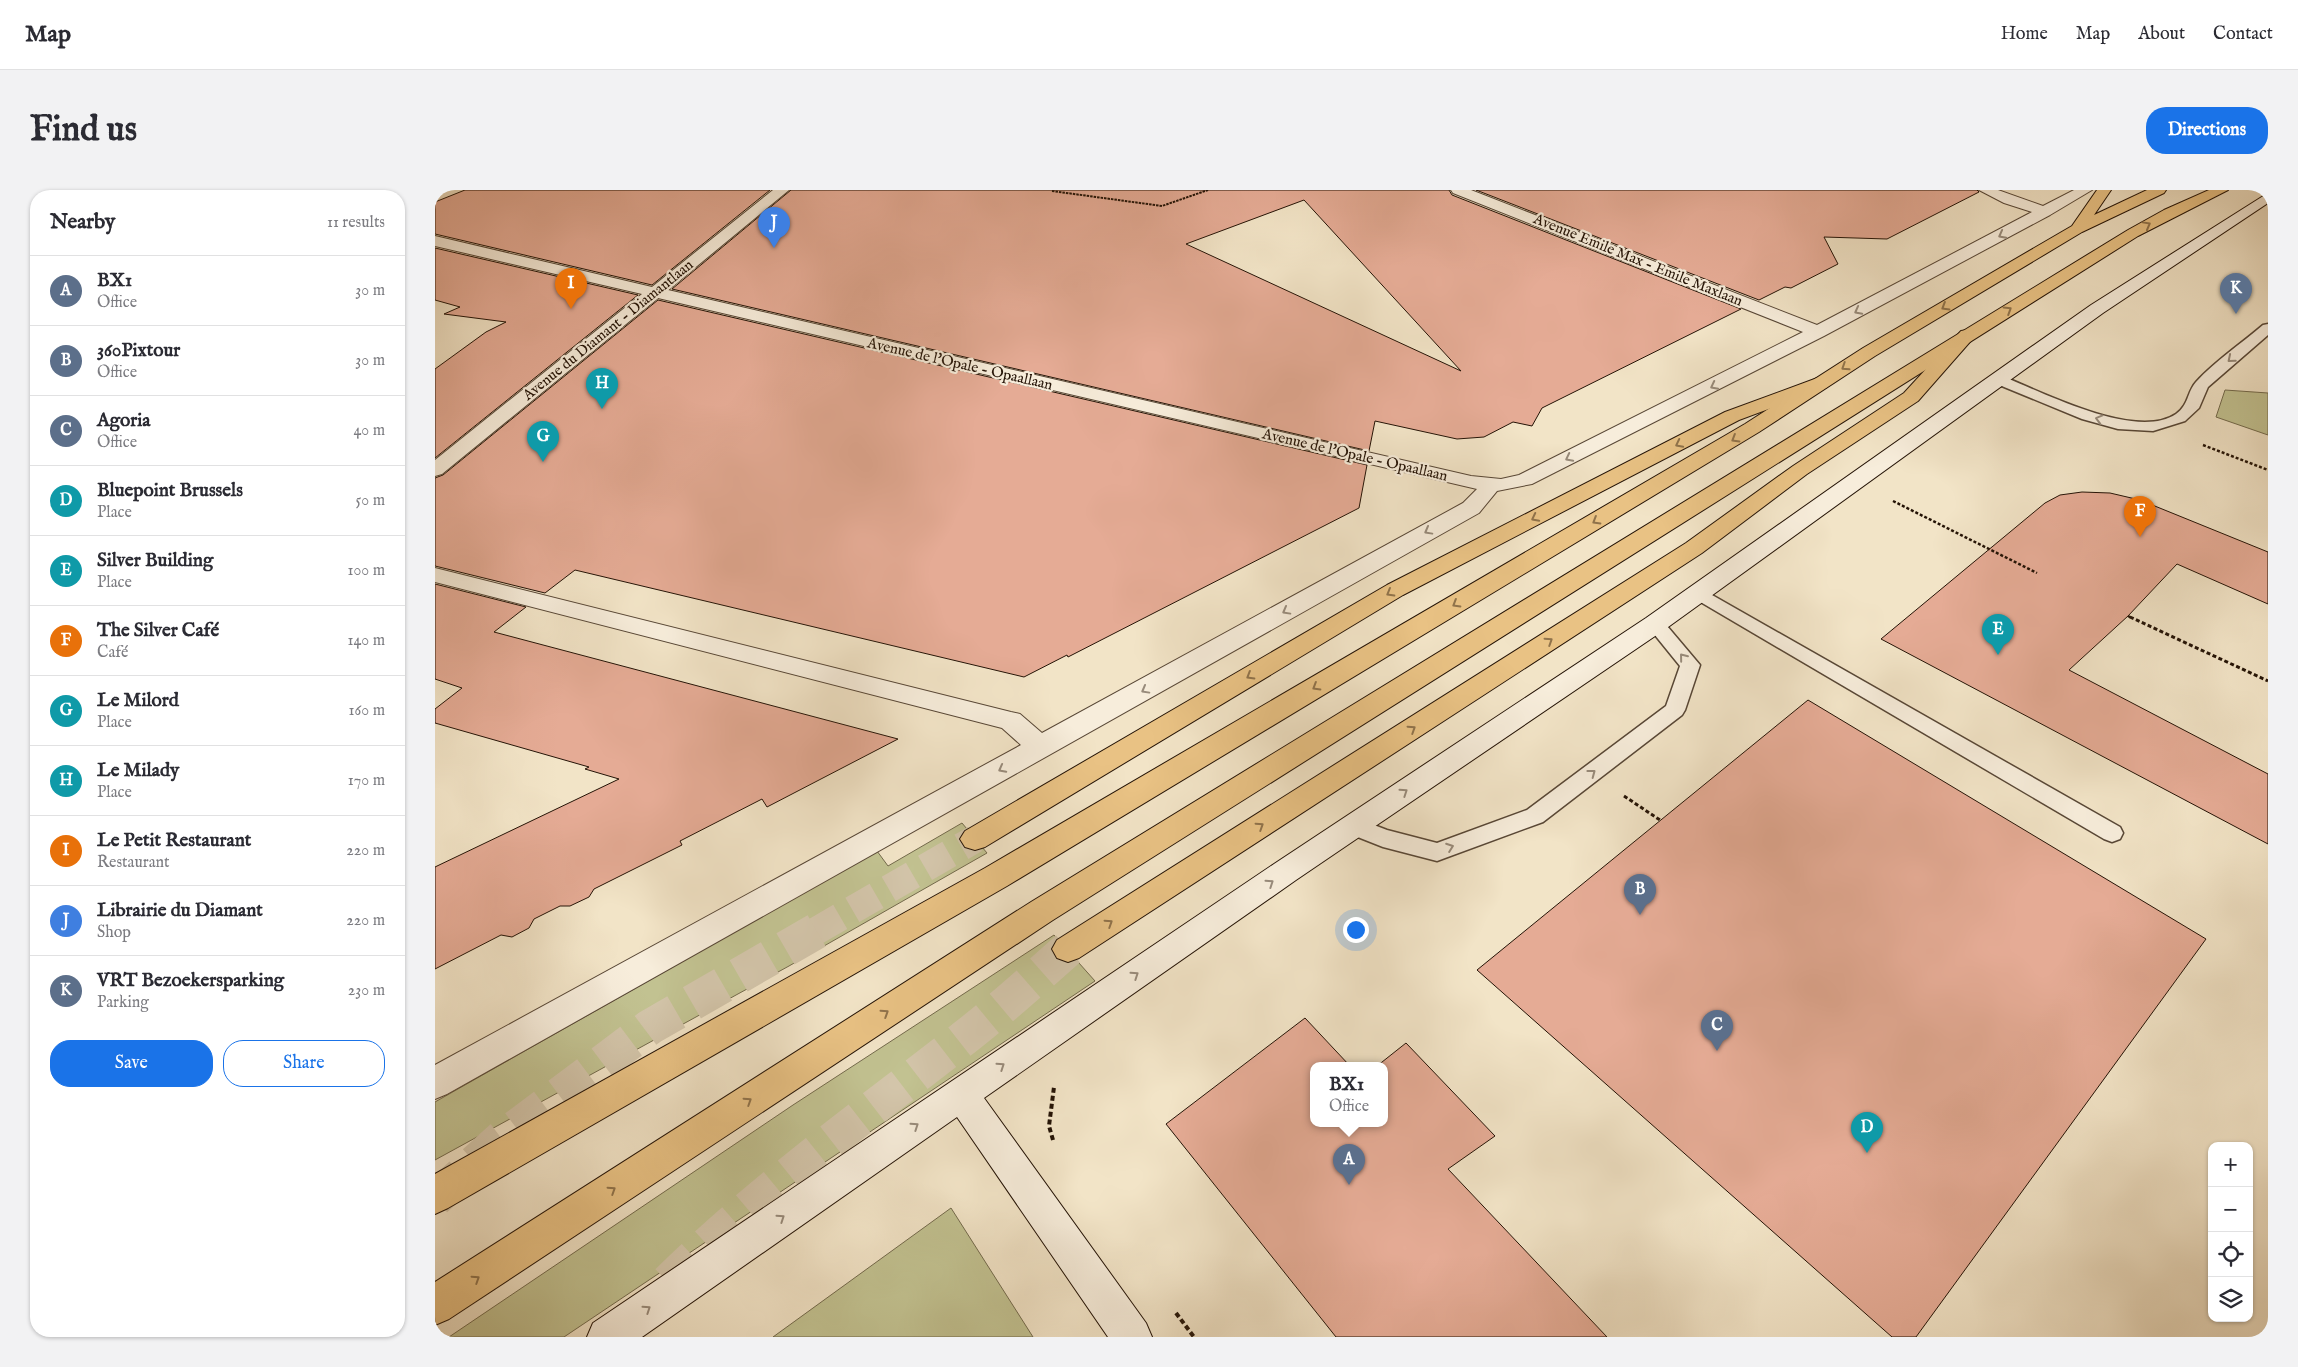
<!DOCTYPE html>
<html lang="en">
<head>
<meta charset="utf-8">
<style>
	body { margin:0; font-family:"IM FELL English",serif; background:#f2f2f3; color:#2b2b33 }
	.controls { position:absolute; right:15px; bottom:15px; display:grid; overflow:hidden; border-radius:10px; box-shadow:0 1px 4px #0004 }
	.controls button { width:45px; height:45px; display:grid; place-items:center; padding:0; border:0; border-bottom:1px solid #e1e1e2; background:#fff; color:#2b2b33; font:25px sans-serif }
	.you { position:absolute; left:920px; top:739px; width:18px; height:18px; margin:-12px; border:4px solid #fff; border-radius:50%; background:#1a73e8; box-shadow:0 0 0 8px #1a73e833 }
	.badge { display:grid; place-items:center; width:32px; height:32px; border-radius:50%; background:#1a73e8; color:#fff; font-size:16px; font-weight:700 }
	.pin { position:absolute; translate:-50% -41px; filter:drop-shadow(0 1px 2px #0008) }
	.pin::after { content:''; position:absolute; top:26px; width:18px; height:15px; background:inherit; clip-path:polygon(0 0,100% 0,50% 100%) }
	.popup { position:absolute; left:875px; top:872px; width:78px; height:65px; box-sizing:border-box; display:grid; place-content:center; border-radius:10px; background:#fff; filter:drop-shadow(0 1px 4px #0005); font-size:16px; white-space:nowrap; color:#7c7c81 }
	.popup b { font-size:19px; color:#2b2b33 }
	.popup::after { content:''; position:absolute; left:50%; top:100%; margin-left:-10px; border:10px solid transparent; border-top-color:#fff }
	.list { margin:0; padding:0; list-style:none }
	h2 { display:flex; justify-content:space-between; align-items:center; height:65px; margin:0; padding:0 20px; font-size:21px }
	h2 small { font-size:16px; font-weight:400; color:#7c7c81 }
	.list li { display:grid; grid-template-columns:32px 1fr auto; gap:15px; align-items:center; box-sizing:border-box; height:70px; padding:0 20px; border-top:1px solid #e1e1e2 }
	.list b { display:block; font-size:19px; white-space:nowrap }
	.list p { margin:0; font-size:16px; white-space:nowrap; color:#7c7c81 }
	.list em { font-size:16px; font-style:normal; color:#7c7c81 }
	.actions { display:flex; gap:10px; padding:15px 20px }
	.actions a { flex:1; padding:11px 0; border:1px solid #1a73e8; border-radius:20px; text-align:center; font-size:18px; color:#1a73e8 }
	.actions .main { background:#1a73e8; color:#fff }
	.icon { flex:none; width:28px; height:28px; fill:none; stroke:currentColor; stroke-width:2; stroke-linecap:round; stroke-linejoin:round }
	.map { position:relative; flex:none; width:1833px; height:1147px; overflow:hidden; border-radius:20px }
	header { display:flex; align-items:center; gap:30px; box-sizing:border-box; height:70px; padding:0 25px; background:#fff; border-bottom:1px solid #e1e1e2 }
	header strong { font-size:24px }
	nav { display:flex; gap:28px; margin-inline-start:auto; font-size:18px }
	.intro { display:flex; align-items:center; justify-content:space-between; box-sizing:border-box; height:120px; padding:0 30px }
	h1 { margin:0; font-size:35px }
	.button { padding:12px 22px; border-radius:20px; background:#1a73e8; color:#fff; font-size:18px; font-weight:700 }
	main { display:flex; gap:30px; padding:0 30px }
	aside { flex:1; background:#fff; border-radius:20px; box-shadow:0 1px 4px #0004 }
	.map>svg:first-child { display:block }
	.green { fill:#c2c291; stroke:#736a4c }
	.building { fill:#e5ab95; stroke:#241306; fill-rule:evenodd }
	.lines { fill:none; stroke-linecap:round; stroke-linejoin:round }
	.highway-tunnel-far1 { stroke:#d3c5aa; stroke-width:28; stroke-dasharray:28 14; stroke-linecap:butt }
	.highway-tunnel { stroke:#d3c5aa; stroke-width:36; stroke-dasharray:36 18; stroke-linecap:butt }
	.lane-casing { stroke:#584736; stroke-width:3 }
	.street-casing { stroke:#584736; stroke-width:2 }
	.secondary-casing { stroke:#241306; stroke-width:2 }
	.primary-casing { stroke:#241306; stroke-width:2 }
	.highway-casing { stroke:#241306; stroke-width:2 }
	.path-far3 { stroke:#241306; stroke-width:2; stroke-dasharray:2.5 1; stroke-linecap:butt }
	.path-far2 { stroke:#241306; stroke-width:2.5; stroke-dasharray:3 2; stroke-linecap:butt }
	.path-far1 { stroke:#241306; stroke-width:3; stroke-dasharray:4 2.5; stroke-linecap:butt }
	.path { stroke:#241306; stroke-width:4; stroke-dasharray:5 3; stroke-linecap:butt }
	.lane { fill:#f7eddb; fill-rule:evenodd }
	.street { fill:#f7eddb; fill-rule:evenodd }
	.secondary { fill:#f7eddb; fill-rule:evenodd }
	.primary { fill:#e9c284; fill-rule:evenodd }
	.highway { fill:#e9c284; fill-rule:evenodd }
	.oneway { stroke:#90734b }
	.oneway2 { stroke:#988b7b }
	.labels { text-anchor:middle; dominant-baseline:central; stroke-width:4.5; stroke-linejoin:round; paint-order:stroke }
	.far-street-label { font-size:15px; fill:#241306; stroke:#f7eddb }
</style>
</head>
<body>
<header>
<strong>Map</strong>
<nav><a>Home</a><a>Map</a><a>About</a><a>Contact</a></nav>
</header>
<div class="intro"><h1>Find us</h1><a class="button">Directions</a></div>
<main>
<aside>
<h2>Nearby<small>11 results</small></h2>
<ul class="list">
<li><span class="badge" style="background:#5c6f8a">A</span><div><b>BX1</b><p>Office</p></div><em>30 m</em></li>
<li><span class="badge" style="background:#5c6f8a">B</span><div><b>360Pixtour</b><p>Office</p></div><em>30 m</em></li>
<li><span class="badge" style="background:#5c6f8a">C</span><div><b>Agoria</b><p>Office</p></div><em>40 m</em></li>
<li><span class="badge" style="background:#0f9aa8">D</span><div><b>Bluepoint Brussels</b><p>Place</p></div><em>50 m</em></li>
<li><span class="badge" style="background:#0f9aa8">E</span><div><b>Silver Building</b><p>Place</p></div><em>100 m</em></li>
<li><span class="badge" style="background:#e8710a">F</span><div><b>The Silver Café</b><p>Café</p></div><em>140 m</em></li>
<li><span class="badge" style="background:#0f9aa8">G</span><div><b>Le Milord</b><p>Place</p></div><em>160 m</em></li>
<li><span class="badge" style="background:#0f9aa8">H</span><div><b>Le Milady</b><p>Place</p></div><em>170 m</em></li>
<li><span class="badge" style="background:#e8710a">I</span><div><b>Le Petit Restaurant</b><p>Restaurant</p></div><em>220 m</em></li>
<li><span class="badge" style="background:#3f7fe0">J</span><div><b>Librairie du Diamant</b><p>Shop</p></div><em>220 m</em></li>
<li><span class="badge" style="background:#5c6f8a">K</span><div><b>VRT Bezoekersparking</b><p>Parking</p></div><em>230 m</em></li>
</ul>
<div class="actions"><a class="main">Save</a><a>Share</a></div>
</aside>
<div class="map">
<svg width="1833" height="1147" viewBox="0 0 1833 1147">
	<rect width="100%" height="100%" fill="#f2e4c7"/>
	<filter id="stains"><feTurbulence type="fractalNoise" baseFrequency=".004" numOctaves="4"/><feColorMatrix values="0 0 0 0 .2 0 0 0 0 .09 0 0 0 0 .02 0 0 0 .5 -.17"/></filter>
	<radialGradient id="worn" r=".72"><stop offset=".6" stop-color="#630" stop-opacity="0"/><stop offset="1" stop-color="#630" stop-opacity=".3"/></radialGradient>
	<g class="green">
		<polygon points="1790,200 1833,203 1833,245 1781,227"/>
		<polygon points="527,633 552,663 354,776 0,970 0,912 442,661 453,676"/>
		<polygon points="619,745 660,791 129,1147 14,1147 358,915"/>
		<polygon points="516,1018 598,1147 338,1147"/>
	</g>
	<g class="building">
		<polygon points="30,0 335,0 217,95 0,44 0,12"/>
		<path d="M 356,0 L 1014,0 L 1017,5 L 1306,119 L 1107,218 L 1097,236 L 1078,232 L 1049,247 L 1022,249 L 940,231 L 934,261 L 237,99 ZM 869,10 L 1026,181 L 751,54 Z"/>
		<polygon points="1041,0 1542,0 1544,2 1452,49 1389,47 1403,74 1356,98 1350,97 1324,110"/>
		<polygon points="0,58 203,105 0,268 0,179 51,142 71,132 9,124 25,117 0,110"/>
		<polygon points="223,110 932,275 924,318 633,467 632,465 589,487 140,380 110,403 0,376 0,288 8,285"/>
		<polygon points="1647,302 1675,303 1705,310 1833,362 1833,414 1742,374 1693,426 1634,480 1833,584 1833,654 1446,449 1610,313 1625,305"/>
		<polygon points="0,394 91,417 59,442 463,549 332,617 327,609 245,651 247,655 159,699 154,707 135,716 125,716 99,729 94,738 77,747 66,745 0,779 0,677 184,589 150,579 154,577 0,533 0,519 27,498 0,489"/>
		<polygon points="1373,510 1771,749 1481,1147 1457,1147 1042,780"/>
		<polygon points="870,828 915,876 879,876 879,934 949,934 949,876 942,876 971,853 1060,946 1013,979 1172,1147 901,1147 731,934"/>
	</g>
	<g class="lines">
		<polyline class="highway-tunnel-far1" points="381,741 540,649"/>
		<g class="highway-tunnel">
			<polyline points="0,1009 66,949 215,837 383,740"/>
			<path d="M 233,1092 C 325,1001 428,927 529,848 C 565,820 599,789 633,759"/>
		</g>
		<g class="lane-casing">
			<g id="lane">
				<path d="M 1833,134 L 1833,145 L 1773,197 L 1764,218 L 1750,231 L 1718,241 L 1683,239 L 1647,229 L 1557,192 L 1555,189 L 1562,185 L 1567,186 C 1607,202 1701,251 1741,224 C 1754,215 1752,202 1761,192 C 1780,171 1806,154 1828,135 Z"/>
				<polygon points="1263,397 1685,637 1688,643 1685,649 1677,652 1669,649 1257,407 1254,403 1257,399"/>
				<polygon points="1220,428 1227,430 1265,475 1250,520 1247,525 1108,632 1010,668 1002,671 948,657 910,642 907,636 910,630 918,627 952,640 1002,653 1092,620 1231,516 1245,476 1211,434 1213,430"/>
			</g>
		</g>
		<g class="street-casing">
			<polygon id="street" points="338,0 354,0 233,100 1036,286 1066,289 1084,285 1368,142 1018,3 1016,0 1036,0 1382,135 1597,22 1569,13 1544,0 1563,0 1608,16 1639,0 1657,0 1615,25 1389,146 1097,294 1062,301 1044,323 12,904 0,909 0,875 586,555 567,538 0,392 0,378 576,522 585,524 607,543 1028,313 1042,299 223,108 7,284 0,286 0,270 207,104 0,56 0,46 217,97"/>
		</g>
		<g class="secondary-casing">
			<polygon id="secondary" points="1833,3 1833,13 1668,123 1229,440 861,690 549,908 711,1133 717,1147 673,1147 522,927 207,1147 152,1147 158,1133 839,674 1211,428 1656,115"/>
		</g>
		<g class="primary-casing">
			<g id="primary">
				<polygon points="1662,0 1676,0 1659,25 1712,0 1731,0 1729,3 1647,42 1440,166 1324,242 572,696 13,1018 0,1024 0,984 550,678 1310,234 1428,158 1637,36"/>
				<polygon points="1774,0 1793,0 1703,46 618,730 14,1129 0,1135 0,1092 596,712 1693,40 1729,20"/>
			</g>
		</g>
		<g class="highway-casing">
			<g id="highway">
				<polygon points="1532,140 1538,141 1541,145 1483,211 1372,284 1267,363 644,768 633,772 622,768 617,759 622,750 1251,353 1358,276 1469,203 1526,141"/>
				<polygon points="1385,187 1392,189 1394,193 1392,197 1304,230 968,405 550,657 540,660 530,657 525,649 530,641 952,395 1290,222"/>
			</g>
		</g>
		<polyline class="path-far3" points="617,1 727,16 773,0"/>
		<g class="path-far2">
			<polyline points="1768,255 1833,280"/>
			<polyline points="1458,311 1602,383"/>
			<polyline points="1693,426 1697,428"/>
		</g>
		<g class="path-far1">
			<polyline points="1695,427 1833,491"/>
			<polyline points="1189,606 1225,630"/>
		</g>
		<g class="path">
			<polyline points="618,950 614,936 619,897"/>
			<polyline points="741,1123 759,1147"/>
		</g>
		<use href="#lane" class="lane"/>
		<use href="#street" class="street"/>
		<use href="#secondary" class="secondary"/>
		<use href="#primary" class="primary"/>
		<use href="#highway" class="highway"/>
	</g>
	<defs><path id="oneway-chevron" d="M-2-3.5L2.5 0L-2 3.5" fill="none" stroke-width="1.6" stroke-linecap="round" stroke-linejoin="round" transform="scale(1.25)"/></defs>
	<g class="oneway">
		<use href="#oneway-chevron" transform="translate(1712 35) rotate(-29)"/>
		<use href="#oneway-chevron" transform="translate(1510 117) rotate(149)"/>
		<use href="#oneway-chevron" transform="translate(1573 120) rotate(-32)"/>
		<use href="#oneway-chevron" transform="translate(1410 177) rotate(147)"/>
		<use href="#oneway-chevron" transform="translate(1300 249) rotate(149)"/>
		<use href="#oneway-chevron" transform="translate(1244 254) rotate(153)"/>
		<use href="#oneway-chevron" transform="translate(1100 328) rotate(153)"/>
		<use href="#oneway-chevron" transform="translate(1161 331) rotate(149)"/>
		<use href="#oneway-chevron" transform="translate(955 403) rotate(150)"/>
		<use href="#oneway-chevron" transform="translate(1021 414) rotate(149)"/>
		<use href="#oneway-chevron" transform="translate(1114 451) rotate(-33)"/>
		<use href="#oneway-chevron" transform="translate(815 486) rotate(149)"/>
		<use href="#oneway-chevron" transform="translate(881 497) rotate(149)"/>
		<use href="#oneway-chevron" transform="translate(977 539) rotate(-33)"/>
		<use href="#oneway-chevron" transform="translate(825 636) rotate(-33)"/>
		<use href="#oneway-chevron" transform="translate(674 733) rotate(-33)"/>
		<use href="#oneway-chevron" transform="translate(450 823) rotate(-33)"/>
		<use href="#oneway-chevron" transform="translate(313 911) rotate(-33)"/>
		<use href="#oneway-chevron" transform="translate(177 1000) rotate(-33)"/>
		<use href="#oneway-chevron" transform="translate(41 1089) rotate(-33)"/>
	</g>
	<g class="oneway2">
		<use href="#oneway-chevron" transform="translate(1567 45) rotate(152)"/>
		<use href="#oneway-chevron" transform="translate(1423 121) rotate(152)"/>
		<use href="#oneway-chevron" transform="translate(1796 169) rotate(140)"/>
		<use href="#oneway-chevron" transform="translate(1279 196) rotate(153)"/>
		<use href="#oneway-chevron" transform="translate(1664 229) rotate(-165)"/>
		<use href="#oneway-chevron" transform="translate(1134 268) rotate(153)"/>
		<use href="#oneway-chevron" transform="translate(993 341) rotate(151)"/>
		<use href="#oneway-chevron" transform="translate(851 421) rotate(151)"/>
		<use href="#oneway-chevron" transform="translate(1248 467) rotate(-129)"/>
		<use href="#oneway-chevron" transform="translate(710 500) rotate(151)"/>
		<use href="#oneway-chevron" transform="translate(567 579) rotate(152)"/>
		<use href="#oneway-chevron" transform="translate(1157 583) rotate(-37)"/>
		<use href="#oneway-chevron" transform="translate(969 602) rotate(-34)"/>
		<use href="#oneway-chevron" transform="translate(1015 657) rotate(-20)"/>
		<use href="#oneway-chevron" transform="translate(835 693) rotate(-34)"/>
		<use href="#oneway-chevron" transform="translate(700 785) rotate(-34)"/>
		<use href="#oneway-chevron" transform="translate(566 876) rotate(-34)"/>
		<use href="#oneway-chevron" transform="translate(480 936) rotate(-34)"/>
		<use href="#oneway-chevron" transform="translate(346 1028) rotate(-34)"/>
		<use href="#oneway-chevron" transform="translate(212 1119) rotate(-34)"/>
	</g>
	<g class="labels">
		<g class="far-street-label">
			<text transform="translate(1203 70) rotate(22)">Avenue Emile Max - Emile Maxlaan</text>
			<text transform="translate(173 140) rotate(-39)">Avenue du Diamant - Diamantlaan</text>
			<text transform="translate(525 174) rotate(13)">Avenue de l'Opale - Opaallaan</text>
			<text transform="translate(920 265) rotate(13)">Avenue de l'Opale - Opaallaan</text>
		</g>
	</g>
	<rect width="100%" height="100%" filter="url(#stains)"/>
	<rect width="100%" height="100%" fill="url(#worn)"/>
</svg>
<div class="controls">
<button>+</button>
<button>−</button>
<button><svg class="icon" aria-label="locate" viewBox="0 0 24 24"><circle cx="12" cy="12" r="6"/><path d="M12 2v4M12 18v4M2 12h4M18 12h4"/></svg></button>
<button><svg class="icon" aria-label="layers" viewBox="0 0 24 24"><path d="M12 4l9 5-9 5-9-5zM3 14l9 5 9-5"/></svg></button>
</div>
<div class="you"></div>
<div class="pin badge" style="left:914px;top:995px;background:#5c6f8a">A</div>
<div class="popup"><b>BX1</b>Office</div>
<div class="pin badge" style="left:1205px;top:725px;background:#5c6f8a">B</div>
<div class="pin badge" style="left:1282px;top:861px;background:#5c6f8a">C</div>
<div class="pin badge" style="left:1432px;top:963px;background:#0f9aa8">D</div>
<div class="pin badge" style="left:1563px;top:465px;background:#0f9aa8">E</div>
<div class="pin badge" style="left:1705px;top:347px;background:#e8710a">F</div>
<div class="pin badge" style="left:108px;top:272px;background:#0f9aa8">G</div>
<div class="pin badge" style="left:167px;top:219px;background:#0f9aa8">H</div>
<div class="pin badge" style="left:136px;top:119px;background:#e8710a">I</div>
<div class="pin badge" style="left:339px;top:58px;background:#3f7fe0">J</div>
<div class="pin badge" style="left:1801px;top:124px;background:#5c6f8a">K</div>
</div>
</main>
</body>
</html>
